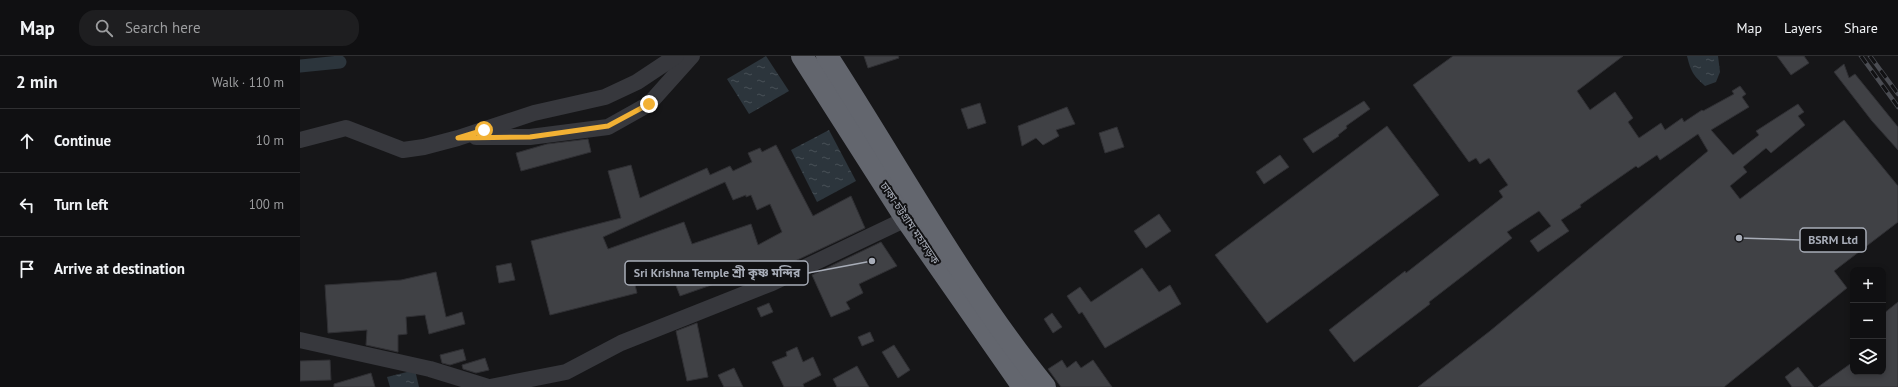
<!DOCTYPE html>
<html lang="en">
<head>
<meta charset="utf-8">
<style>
	body { margin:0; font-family:"PT Sans","Noto Sans Bengali",sans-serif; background:#1e1e20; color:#f1f3f6 }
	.controls { position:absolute; right:12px; bottom:12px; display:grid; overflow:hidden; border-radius:8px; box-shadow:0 2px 6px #0003 }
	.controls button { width:36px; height:36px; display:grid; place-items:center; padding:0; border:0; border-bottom:1px solid #303032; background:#101012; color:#f1f3f6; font:20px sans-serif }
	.stop { position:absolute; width:12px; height:12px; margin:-9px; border:3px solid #f2b134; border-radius:50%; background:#fff }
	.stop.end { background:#f2b134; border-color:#fff; box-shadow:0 1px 4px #0008 }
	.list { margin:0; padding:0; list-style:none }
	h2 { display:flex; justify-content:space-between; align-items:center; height:52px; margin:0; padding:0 16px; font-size:17px }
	h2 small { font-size:13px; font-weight:400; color:#9c9d9f }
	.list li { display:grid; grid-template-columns:26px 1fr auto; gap:12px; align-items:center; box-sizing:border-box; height:64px; padding:0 16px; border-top:1px solid #303032 }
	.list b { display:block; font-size:15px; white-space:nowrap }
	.list em { font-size:13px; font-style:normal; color:#9c9d9f }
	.icon { flex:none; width:22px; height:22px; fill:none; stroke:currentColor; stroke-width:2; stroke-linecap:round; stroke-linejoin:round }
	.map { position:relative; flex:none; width:1598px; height:331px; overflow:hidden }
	header { display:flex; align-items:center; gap:24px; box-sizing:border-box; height:56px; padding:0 20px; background:#101012; border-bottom:1px solid #303032 }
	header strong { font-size:19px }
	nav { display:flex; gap:22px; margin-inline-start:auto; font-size:14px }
	.search { width:280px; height:36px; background:#1e1e20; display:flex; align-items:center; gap:10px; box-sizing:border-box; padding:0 14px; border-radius:16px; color:#9c9d9f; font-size:15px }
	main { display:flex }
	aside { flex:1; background:#101012 }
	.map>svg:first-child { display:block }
	.water { fill:url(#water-ripples) }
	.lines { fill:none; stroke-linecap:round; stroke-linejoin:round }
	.canal { stroke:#2c353c; stroke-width:13 }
	.building { fill:#404145; stroke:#303034; fill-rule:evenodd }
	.minor { stroke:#37383d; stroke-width:16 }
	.highway { stroke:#63666e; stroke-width:22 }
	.rail-casing { stroke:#4a4c52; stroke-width:4.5 }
	.rail { stroke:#111113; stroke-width:3; stroke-dasharray:9; stroke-linecap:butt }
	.route { stroke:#f2b134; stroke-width:5 }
	.labels { text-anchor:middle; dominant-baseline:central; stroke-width:4; stroke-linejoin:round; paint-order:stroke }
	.street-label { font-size:11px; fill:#a8adb8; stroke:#111113 }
	.leader { fill:none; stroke:#a8adb8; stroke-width:1.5 }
	.callout-dot { fill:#a8adb8; stroke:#111113; stroke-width:1.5 }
	.callout { fill:#111113; stroke:#a8adb8; stroke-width:1.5 }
	.callout-label { font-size:12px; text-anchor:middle; font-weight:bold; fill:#a8adb8 }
</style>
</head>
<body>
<header>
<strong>Map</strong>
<div class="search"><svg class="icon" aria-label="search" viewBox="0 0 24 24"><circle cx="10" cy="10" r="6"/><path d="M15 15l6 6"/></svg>Search here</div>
<nav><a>Map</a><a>Layers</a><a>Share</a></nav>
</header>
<main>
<aside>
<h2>2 min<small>Walk · 110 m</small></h2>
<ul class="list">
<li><svg class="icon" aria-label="ahead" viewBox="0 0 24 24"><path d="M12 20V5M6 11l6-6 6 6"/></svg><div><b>Continue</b></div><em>10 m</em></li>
<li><svg class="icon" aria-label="left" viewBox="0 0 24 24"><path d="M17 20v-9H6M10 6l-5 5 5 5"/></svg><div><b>Turn left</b></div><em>100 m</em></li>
<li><svg class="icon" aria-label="arrive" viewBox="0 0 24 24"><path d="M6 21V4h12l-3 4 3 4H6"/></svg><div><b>Arrive at destination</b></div></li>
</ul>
</aside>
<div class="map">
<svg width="1598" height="331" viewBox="0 0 1598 331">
	<defs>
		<pattern id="water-ripples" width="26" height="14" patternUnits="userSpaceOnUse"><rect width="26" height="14" fill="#2c353c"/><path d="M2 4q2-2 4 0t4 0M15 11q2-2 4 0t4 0" fill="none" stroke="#485056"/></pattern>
	</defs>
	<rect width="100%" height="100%" fill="#161618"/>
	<g class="water">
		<polygon points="466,0 489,35 449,58 427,23"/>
		<path d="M 1387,0 L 1418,0 L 1420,16 L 1416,26 L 1405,30 C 1393,19 1391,16 1387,0 Z"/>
		<polygon points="529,74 556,125 517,146 491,94"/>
		<polygon points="115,314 119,331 90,331 87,321"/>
	</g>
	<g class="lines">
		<polyline class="canal" points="0,10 40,6"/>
	</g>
	<g class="building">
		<polygon points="564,0 598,0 599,2 568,12"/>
		<polygon points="1153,0 1323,0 1277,35 1290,54 1315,36 1333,62 1328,66 1339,82 1361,67 1365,74 1382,62 1384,66 1402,54 1403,55 1434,38 1432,35 1440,30 1446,38 1442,41 1449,51 1411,74 1433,99 1459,79 1456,75 1498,48 1504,56 1498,60 1505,69 1471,97 1466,92 1443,111 1447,116 1430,130 1440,143 1544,64 1598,130 1598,166 1534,215 1547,232 1424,331 1118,331 1190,275 1408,95 1398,78 1360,104 1357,99 1338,112 1336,110 1280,149 1281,151 1261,164 1269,175 1238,196 1230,185 1251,170 1239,155 1207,176 1212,182 1129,246 1130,248 1054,306 1029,274 1105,215 1106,217 1203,141 1199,135 1208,129 1189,102 1180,108 1176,102 1169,106 1113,29"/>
		<polygon points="1477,0 1504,0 1509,7 1491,19"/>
		<polygon points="1544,8 1549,22 1555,18 1598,71 1598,94 1572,65 1534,16"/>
		<polygon points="1064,45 1070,53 1046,70 1047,72 1038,79 1039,80 1013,97 1003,83"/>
		<polygon points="680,47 686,67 668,73 661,53"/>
		<polygon points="767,51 775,68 756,74 759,80 743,89 736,82 722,90 718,70"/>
		<polygon points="1087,70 1139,139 967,267 915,199"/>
		<polygon points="817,71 824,91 805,97 799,77"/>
		<polygon points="288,83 291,96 221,115 216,97 247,88"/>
		<path d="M 476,89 L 513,160 L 551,140 L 565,172 L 474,215 L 471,208 L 380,240 L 372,219 L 335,229 L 337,237 L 250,259 L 231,185 L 321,162 L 308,115 L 331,109 L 340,142 L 407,112 L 410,119 L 430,110 L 433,115 L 452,106 L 448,97 L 460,92 L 462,96 ZM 425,126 L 433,144 L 446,139 L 446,141 L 451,139 L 457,154 L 470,148 L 482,176 L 458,189 L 451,168 L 392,188 L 384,166 L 308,193 L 303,181 Z"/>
		<polygon points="980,99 989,111 964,128 956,116"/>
		<polygon points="859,158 871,175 846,192 834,175"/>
		<polygon points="581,186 597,210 559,228 563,237 546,246 550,253 531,261 512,219"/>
		<polygon points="211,207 215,224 199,227 196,210"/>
		<polygon points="842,212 859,236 870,229 881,248 805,292 782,256 779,258 767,240 780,231 791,246"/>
		<polygon points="136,216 146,261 162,256 165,268 129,278 125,259 106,261 107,278 98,279 98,296 66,289 67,274 28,277 25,229 101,224"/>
		<polygon points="1598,246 1598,331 1518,331 1553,306 1553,316 1583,316 1583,258"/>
		<polygon points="469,247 473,256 461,261 457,252"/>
		<polygon points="752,257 762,271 753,277 744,263"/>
		<polygon points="397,267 408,321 387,325 376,275"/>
		<polygon points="570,276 574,285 562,290 558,281"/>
		<polygon points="594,289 610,314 598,322 582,296"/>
		<polygon points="497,291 503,306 513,301 521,319 503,328 504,331 484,331 472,306 487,300 486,296"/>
		<polygon points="163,293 166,304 150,309 142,307 140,299"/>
		<polygon points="185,302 189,314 176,317 163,313 162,309"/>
		<polygon points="30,304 31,324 0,325 0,305"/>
		<polygon points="762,304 767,312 776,305 781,312 793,304 812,331 761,331 748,313"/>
		<polygon points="557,310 569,331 537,331 533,323"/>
		<polygon points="1498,311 1514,331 1492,331 1485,321"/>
		<polygon points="434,312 443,331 424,331 418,319"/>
		<polygon points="71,317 75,331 34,331 34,328"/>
	</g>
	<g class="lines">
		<g class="minor">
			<polyline points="176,81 230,81 308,71 349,48 392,0"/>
			<polyline points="0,84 46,72 103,94 124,91 158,82 234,57 305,41 337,26 376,0"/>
			<polyline points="0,284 130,313 188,331"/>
			<polyline points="190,331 266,316 321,287 472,227 606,163"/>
		</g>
		<g class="highway">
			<polyline points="502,0 606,163 723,331"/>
			<path d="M 527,0 C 599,111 662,228 745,331"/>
		</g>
		<g class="rail-casing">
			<g id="rail">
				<polyline points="1561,0 1598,51"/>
				<polyline points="1570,0 1598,38"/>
			</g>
		</g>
		<use href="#rail" class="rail"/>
	</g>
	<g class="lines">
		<polyline class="route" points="184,74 158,82 230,81 308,70 349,48"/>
	</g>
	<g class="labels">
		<g class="street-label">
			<text transform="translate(610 167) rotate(56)">ঢাকা-চট্টগ্রাম মহাসড়ক</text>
		</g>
	</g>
	<path class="leader" d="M1439 182L1500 184M572 205L508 217"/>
	<g class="callout-dot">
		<circle cx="1439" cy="182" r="4"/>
		<circle cx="572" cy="205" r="4"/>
	</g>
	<g class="callout">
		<rect x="1500" y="172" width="66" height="24" rx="4"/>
		<rect x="325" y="205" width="183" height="24" rx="4"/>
	</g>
	<g class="callout-label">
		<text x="1533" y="188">BSRM Ltd</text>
		<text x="417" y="221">Sri Krishna Temple শ্রী কৃষ্ণ মন্দির</text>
	</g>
</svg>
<div class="controls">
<button>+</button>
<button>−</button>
<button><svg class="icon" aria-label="layers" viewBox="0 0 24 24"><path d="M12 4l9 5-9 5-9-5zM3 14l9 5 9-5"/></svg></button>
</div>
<div class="stop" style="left:184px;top:74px"></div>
<div class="stop end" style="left:349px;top:48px"></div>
</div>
</main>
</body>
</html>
